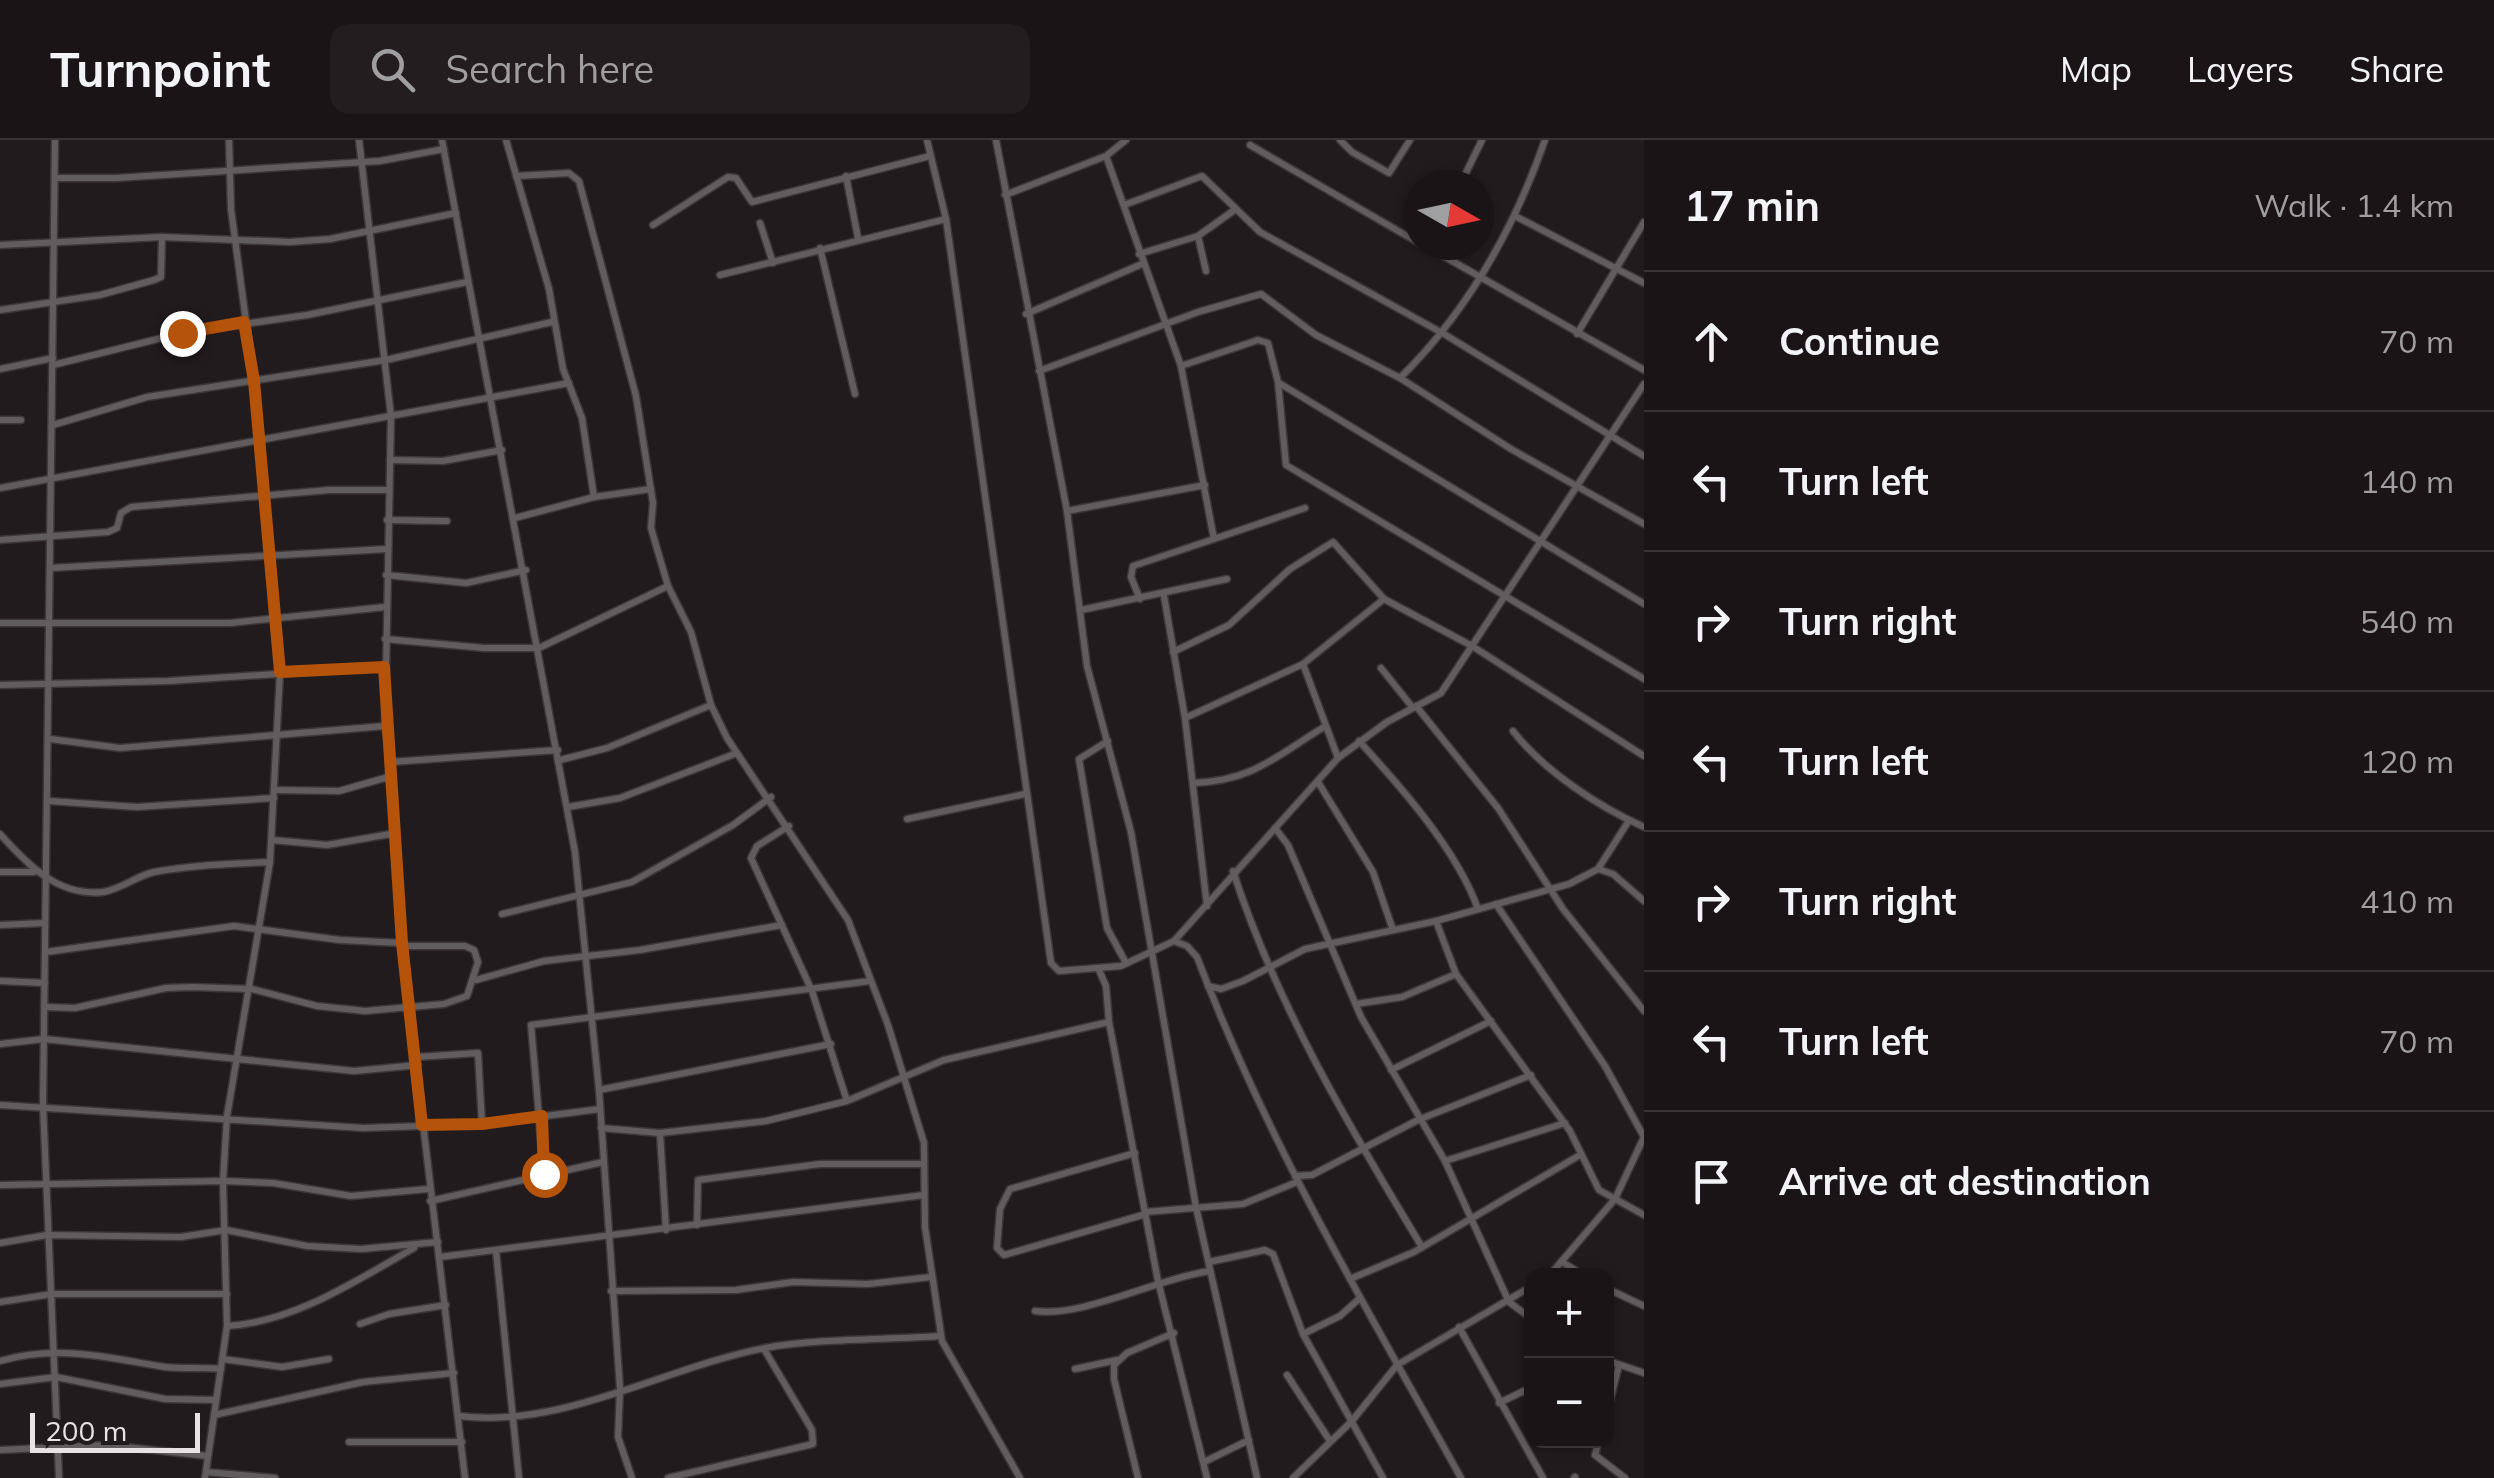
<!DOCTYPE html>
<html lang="en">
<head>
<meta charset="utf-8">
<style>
	body { margin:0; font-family:Mulish,sans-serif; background:#231d1f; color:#f1f3f6 }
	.controls { position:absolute; right:30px; bottom:30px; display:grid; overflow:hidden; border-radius:20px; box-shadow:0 2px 8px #0004 }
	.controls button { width:90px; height:90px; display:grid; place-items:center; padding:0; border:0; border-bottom:2px solid #383335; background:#1a1416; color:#f1f3f6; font:50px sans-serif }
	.compass { position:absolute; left:1404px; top:30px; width:90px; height:90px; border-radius:50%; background:#1a1416; box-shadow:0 2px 8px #0004; rotate:99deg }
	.scale { position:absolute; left:30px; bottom:25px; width:170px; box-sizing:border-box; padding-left:10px; border:5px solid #e7e2e3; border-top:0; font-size:28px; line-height:35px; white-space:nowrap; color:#e7e2e3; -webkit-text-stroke:8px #221b1d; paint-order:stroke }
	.stop { position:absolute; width:30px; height:30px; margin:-22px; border:8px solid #b45309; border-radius:50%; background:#fff }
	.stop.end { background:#b45309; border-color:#fff; box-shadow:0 2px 10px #0008 }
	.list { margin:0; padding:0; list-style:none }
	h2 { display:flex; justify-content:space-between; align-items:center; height:130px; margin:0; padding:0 40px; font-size:42px }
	h2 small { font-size:32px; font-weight:400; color:#9f9ea1 }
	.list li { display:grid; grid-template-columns:65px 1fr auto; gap:30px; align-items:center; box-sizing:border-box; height:140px; padding:0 40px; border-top:2px solid #383335 }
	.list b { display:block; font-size:38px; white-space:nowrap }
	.list em { font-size:32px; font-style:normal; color:#9f9ea1 }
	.icon { flex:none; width:55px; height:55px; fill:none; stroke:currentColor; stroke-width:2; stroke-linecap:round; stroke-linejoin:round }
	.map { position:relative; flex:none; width:1644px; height:1338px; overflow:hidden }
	header { display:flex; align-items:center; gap:60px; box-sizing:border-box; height:140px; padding:0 50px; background:#1a1416; border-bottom:2px solid #383335 }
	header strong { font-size:48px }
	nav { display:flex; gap:55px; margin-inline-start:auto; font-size:35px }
	.search { width:700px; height:90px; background:#231d1f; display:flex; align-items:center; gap:25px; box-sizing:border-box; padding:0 35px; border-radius:20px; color:#9f9ea1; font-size:38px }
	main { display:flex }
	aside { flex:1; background:#1a1416 }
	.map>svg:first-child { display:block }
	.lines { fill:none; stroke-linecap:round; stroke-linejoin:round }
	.street-casing { stroke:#3e3739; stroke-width:9 }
	.street { stroke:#615d5e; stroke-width:6 }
	.route { stroke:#b45309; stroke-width:12 }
</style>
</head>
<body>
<header>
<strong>Turnpoint</strong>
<div class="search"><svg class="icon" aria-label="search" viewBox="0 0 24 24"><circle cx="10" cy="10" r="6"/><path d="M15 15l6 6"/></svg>Search here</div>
<nav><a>Map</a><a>Layers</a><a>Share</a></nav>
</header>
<main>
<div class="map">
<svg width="1644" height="1338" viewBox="0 0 1644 1338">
	<rect width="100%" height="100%" fill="#221b1d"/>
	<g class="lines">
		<g class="street-casing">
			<g id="street">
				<polyline points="55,0 43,965 59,1338"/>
				<polyline points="359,0 391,276 385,586 391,622 402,806 465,1338"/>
				<polyline points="442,0 575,712 599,950 620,1249 618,1297 632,1338"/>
				<polyline points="506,0 549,149 563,229 582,278 594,357"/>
				<polyline points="927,0 946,79 1051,823 1059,831 1121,826 1174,801 1338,618 1387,582 1441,553 1644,244"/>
				<polyline points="996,0 1067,371 1087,526 1131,692 1196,1067 1257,1338"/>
				<polyline points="1340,0 1352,12 1389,33 1410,0"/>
				<polyline points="1250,5 1419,103"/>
				<polyline points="1106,16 1181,226 1214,399 1305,368"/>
				<polyline points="516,36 569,33 579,41 636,256 653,363 651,388 668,446 691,492 711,565 727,598 848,780 888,885 924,1003 925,1087 942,1201 1020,1338"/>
				<polyline points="846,36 858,98"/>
				<polyline points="57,38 116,38 380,21 444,9"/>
				<polyline points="1460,45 1482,0"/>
				<polyline points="1005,55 1106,16 1126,0"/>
				<polyline points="1124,65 1202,36 1260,92 1444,194 1644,316"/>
				<polyline points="1515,76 1644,143"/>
				<polyline points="760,83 773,123"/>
				<polyline points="653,85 728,37 736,38 752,62 930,16"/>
				<polyline points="1198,96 1206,131"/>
				<polyline points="0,105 162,97 290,102 330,99 456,73"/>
				<polyline points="1424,105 1644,230"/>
				<polyline points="820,108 855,254"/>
				<polyline points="1139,114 1198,96 1233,71"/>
				<polyline points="720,135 946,79"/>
				<polyline points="0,170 100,155 154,140 161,137 162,97"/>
				<polyline points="1026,174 1142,124"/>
				<polyline points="1577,194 1644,82"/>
				<polyline points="53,225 182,193 307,175 467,142"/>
				<polyline points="1181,226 1258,200 1268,203 1278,242 1286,325 1644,539"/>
				<polyline points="0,229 53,218"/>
				<polyline points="1039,231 1198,172 1261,154 1316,195 1400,238 1511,309 1644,384"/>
				<path d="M 1400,238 C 1467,172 1514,89 1545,0"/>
				<polyline points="1279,243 1644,464"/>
				<polyline points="0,280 21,280"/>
				<polyline points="53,285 147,257 386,220 552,182"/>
				<polyline points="390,320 443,321 502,310"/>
				<polyline points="0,348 569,243"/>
				<polyline points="1067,371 1205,345"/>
				<polyline points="515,378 594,357 651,349"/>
				<polyline points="387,380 447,381"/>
				<polyline points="0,400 108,392 117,388 121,373 131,367 329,350 387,350"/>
				<polyline points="50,428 387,409"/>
				<polyline points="386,435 466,443 526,430"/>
				<polyline points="1164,456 1185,578 1207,766"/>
				<polyline points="1140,459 1131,437 1133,426 1214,399"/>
				<polyline points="1081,470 1227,439"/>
				<polyline points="0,483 230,483 385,467"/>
				<polyline points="385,499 484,508 539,508 668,446"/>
				<polyline points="1173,512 1229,485 1290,429 1333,402 1384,459 1472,506 1644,616"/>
				<polyline points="1303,524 1338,618"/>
				<polyline points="1381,528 1413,568"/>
				<polyline points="0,545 168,541 384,527"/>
				<polyline points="1416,566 1498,668 1563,769 1644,871"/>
				<polyline points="1185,578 1303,524 1384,459"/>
				<path d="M 1513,591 C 1544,631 1599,667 1644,687"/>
				<polyline points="50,599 120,608 385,586"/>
				<polyline points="1108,601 1079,619 1107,788 1126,823"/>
				<path d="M 1359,601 C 1401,647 1457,710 1478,769"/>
				<polyline points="560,620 607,608 711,565"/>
				<polyline points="391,622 558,610"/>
				<polyline points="1318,642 1373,732 1393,790"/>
				<path d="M 1193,643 C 1253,641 1276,616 1324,587"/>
				<polyline points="274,650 339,651 392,636"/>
				<polyline points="49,661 137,667 274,658"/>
				<polyline points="568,667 620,658 737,613"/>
				<polyline points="907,679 1025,654"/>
				<polyline points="789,686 757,706 751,718 812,851 847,961"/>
				<polyline points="1275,688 1288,705 1361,877 1445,1021 1509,1162 1532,1179"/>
				<path d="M 0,694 C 27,724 58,757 103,752 C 122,749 136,736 154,732 C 192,725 231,724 270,722"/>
				<polyline points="272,700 327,705 396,693"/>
				<polyline points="1598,729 1628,682"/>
				<path d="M 1233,731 C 1276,864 1350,988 1422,1107"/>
				<polyline points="0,732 34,732"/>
				<polyline points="1496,764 1605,926 1644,997"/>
				<polyline points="502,774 632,742 733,685 771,657"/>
				<polyline points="1436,781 1456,834 1570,991 1599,1050 1644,1075"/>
				<polyline points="0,785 45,783"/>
				<path d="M 1174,801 L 1187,806 L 1197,817 C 1268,1004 1365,1165 1461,1338"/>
				<polyline points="46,812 234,786 340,800 402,803"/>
				<polyline points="1099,830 1106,846 1109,882 1158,1141 1207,1338"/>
				<polyline points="476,840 544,821 640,810 782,785"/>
				<polyline points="0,841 45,843"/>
				<polyline points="1208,846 1221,849 1243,841 1305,809 1436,781 1569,744 1598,729 1613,734 1644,761"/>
				<polyline points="1356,864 1402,857 1456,834"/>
				<polyline points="45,867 75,868 166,848 192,847 252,849 317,866 365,871 444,864 467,856 478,822 474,810 465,806 402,806"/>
				<polyline points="0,904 44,899 354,931 418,925"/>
				<polyline points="417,917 478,913 482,984"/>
				<polyline points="1391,930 1491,881"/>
				<polyline points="599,950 831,904"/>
				<polyline points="0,965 363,988 482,984 600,969"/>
				<polyline points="601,988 660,993 766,981 847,961 944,920 1109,882"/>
				<polyline points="660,993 666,1090"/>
				<polyline points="1135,1013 1010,1049 1000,1069 997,1108 1004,1115 1146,1074"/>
				<polyline points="1445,1021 1565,983"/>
				<polyline points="544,1034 531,885 870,841"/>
				<polyline points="1295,1036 1312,1035 1418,980 1531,935"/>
				<polyline points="0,1045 223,1041 273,1043 351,1056 428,1049"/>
				<polyline points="430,1061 603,1022"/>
				<polyline points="1145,1072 1243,1064 1297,1042"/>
				<polyline points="697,1085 698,1040 820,1024 923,1024"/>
				<polyline points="0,1103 47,1095 181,1097 226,1090 307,1106 361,1109 438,1102"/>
				<polyline points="496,1111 519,1338"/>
				<polyline points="440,1117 924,1055"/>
				<polyline points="1209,1122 1265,1110 1273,1114 1303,1194 1383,1338"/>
				<polyline points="1562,1122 1585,1136"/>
				<polyline points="1549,1136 1615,1059 1644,997"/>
				<polyline points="1350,1139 1414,1112 1580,1015"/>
				<polyline points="1606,1148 1644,1166"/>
				<polyline points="611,1151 736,1150 793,1142 868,1144 931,1137"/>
				<polyline points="0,1162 52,1154 227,1154"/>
				<path d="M 1035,1171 C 1082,1178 1158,1138 1210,1131"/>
				<polyline points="360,1184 389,1174 446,1165"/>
				<path d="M 227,1186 C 295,1182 355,1141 414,1108"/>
				<polyline points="1459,1187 1543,1338"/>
				<polyline points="1303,1194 1340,1176 1360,1158"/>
				<polyline points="222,1219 282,1227 329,1219"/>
				<polyline points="1606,1220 1644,1233"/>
				<path d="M 0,1221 C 58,1204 108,1218 165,1227 C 183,1229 202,1227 221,1229"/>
				<polyline points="1075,1229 1117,1220"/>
				<polyline points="1287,1235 1330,1301"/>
				<polyline points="0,1244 56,1237 165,1259 216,1260"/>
				<polyline points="1499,1263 1532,1247"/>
				<polyline points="214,1275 363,1242 454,1233"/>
				<path d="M 459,1276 C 563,1289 665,1227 765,1208 C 822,1198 884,1200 941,1196"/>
				<polyline points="1606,1277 1619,1225"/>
				<polyline points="1599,1300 1595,1315 1625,1338"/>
				<polyline points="349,1302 462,1302"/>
				<polyline points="0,1310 107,1305 208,1316"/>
				<polyline points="1204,1322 1249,1300"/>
				<polyline points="206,1332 275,1338"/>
				<polyline points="205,1338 227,1186 223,1041 227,976 270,722 280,532 254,241 231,69 229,0"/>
				<polyline points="668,1338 813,1304 812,1290 764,1209"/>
				<polyline points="1138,1338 1114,1239 1114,1225 1127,1213 1174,1193"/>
				<polyline points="1293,1338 1352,1281 1397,1225 1532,1146"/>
				<polyline points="1574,1338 1575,1337"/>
			</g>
		</g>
		<use href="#street" class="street"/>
	</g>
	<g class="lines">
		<polyline class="route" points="182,193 244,182 254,241 280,532 384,527 402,803 422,985 482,984 542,976 544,1034"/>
	</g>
</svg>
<div class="controls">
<button>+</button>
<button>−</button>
</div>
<svg class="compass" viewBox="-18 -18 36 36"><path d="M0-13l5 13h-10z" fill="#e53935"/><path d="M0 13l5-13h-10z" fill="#9f9ea1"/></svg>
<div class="scale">200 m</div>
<div class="stop" style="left:544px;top:1034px"></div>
<div class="stop end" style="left:182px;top:193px"></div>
</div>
<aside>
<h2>17 min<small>Walk · 1.4 km</small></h2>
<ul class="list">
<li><svg class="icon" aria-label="ahead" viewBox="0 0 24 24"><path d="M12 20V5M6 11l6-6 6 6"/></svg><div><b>Continue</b></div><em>70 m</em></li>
<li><svg class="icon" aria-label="left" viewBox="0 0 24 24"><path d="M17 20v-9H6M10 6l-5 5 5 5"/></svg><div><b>Turn left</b></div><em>140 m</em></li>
<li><svg class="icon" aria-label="right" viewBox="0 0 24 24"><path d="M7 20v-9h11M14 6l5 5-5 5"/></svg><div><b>Turn right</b></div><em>540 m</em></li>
<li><svg class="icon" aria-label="left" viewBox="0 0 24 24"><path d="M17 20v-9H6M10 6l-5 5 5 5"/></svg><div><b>Turn left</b></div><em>120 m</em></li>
<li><svg class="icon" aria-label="right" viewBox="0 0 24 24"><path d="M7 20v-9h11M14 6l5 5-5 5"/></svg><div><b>Turn right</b></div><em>410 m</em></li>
<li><svg class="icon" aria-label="left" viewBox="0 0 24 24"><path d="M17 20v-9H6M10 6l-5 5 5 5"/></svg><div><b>Turn left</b></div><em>70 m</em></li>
<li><svg class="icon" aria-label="arrive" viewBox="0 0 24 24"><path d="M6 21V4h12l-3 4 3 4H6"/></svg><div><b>Arrive at destination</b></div></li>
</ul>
</aside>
</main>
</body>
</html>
